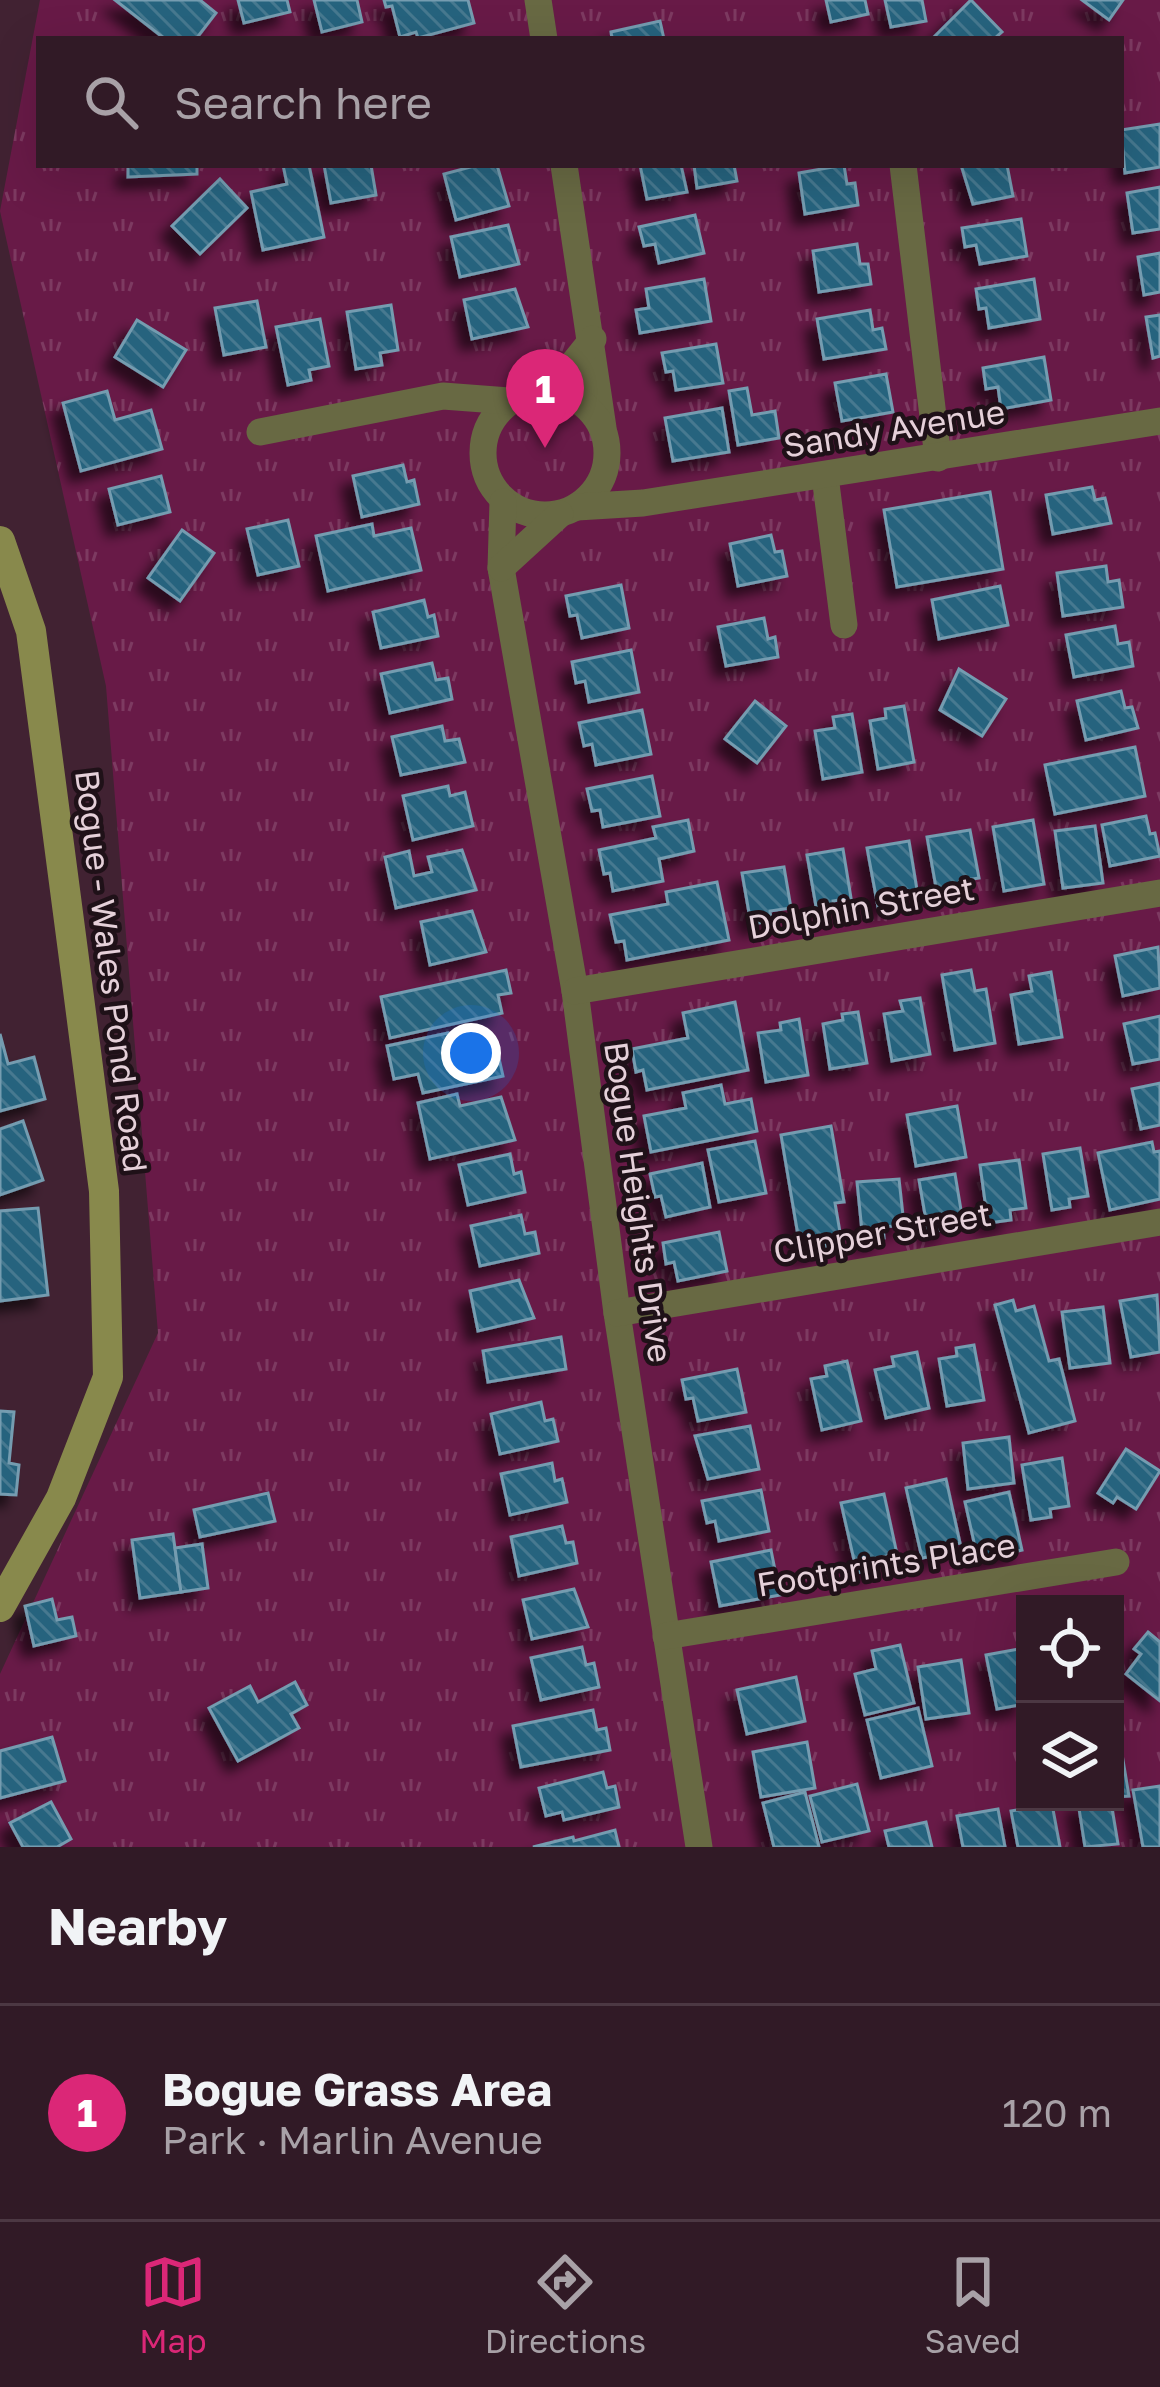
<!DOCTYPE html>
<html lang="en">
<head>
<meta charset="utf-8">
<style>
	body { margin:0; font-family:"Golos Text",sans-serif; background:#3d2732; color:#f1f3f6 }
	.controls { position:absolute; right:36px; bottom:36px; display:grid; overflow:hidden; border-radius:0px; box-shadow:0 12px 48px #0002 }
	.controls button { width:108px; height:108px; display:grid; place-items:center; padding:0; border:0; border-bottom:3px solid #4c3843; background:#311a26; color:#f1f3f6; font:60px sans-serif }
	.you { position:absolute; left:471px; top:1053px; width:42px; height:42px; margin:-30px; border:9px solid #fff; border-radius:50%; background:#1a73e8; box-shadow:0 0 0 18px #1a73e833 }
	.badge { display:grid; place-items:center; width:78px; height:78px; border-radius:50%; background:#db2777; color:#fff; font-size:39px; font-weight:700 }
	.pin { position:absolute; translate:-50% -99px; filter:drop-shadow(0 3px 6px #0008) }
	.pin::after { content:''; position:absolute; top:63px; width:42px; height:36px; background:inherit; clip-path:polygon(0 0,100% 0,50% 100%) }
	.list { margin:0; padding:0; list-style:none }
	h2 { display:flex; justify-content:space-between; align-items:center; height:156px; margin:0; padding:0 48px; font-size:51px }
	h2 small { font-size:39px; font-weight:400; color:#a8a1a7 }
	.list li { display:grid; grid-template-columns:78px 1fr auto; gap:36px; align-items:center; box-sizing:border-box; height:216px; padding:0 48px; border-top:3px solid #4c3843 }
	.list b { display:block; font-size:45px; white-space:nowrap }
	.list p { margin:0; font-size:39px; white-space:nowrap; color:#a8a1a7 }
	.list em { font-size:39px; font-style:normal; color:#a8a1a7 }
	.icon { flex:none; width:66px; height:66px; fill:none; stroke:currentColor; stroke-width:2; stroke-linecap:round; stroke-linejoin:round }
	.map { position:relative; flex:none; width:1160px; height:1847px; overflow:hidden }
	.search { position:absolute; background:#311a26; box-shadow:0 12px 48px #0002; left:36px; right:36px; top:36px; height:132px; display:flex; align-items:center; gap:30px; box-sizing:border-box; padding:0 42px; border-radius:0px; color:#a8a1a7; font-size:45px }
	.sheet { height:372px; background:#311a26 }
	nav { display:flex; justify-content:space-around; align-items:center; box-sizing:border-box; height:168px; border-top:3px solid #4c3843; background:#311a26; font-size:33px; color:#a8a1a7 }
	nav a { display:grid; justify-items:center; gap:6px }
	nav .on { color:#db2777 }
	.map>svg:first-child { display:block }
	.grass { fill:url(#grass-tufts); fill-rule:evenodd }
	.building { fill:url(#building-back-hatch); stroke:#749cb0; stroke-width:3; filter:url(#shadow) }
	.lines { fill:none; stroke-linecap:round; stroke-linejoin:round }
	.street { stroke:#686943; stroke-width:27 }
	.secondary { stroke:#88894c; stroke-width:30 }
	.labels { text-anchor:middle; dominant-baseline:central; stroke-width:9; stroke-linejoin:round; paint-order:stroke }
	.street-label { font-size:33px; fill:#e5d0d9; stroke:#1f1118 }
</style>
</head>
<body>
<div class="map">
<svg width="1160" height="1847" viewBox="0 0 1160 1847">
	<defs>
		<pattern id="grass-tufts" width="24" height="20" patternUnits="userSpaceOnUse" patternTransform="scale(3)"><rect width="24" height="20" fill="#681a47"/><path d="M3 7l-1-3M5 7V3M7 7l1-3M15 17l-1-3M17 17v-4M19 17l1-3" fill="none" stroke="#7d3a61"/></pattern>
		<pattern id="building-back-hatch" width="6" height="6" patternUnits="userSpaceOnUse" patternTransform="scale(3)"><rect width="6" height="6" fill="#28647e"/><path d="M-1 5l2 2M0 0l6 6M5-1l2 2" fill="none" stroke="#477990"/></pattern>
		<filter id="shadow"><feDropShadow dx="-11" dy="11" stdDeviation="6" flood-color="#0009"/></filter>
	</defs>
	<rect width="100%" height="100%" fill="#412232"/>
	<path class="grass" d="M 40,0 L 1160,0 L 1160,1847 L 0,1847 L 0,1674 L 158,1333 L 106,686 L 0,211 ZM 39,39 L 1121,39 L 1121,165 L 39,165 ZM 1025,1604 L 1115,1604 L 1115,1802 L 1025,1802 Z"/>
	<g class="building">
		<polygon points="115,0 200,0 216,13 196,39 165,39"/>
		<polygon points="238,0 287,0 290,12 244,23"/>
		<polygon points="314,0 357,0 362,22 322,32"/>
		<polygon points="384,0 468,0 474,23 418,38 416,32 400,37 392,6 386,7"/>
		<polygon points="826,0 865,0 868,14 831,22"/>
		<polygon points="885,0 922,0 926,21 891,27"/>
		<polygon points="971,0 1002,32 994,39 932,39"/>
		<polygon points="1082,0 1123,0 1109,20"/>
		<polygon points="660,21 664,39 612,39 611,32"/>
		<polygon points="1160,124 1160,167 1125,173 1121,130"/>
		<polygon points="128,165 197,165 197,174 128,177"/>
		<polygon points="283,165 309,165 324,237 263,250 251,192 287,184"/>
		<polygon points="324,165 371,165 376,195 331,203"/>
		<polygon points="478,165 497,165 509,206 456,220 444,174"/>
		<polygon points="640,165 681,165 687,192 647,199"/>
		<polygon points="694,165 734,165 737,181 697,188"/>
		<polygon points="844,165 847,184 855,183 858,205 805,214 799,173"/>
		<polygon points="961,165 1007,165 1013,196 973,204"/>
		<polygon points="220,179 247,208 200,254 172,226"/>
		<polygon points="1160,187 1160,229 1133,233 1127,193"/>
		<polygon points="695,215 704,253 659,263 655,244 644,246 639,227"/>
		<polygon points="1021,219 1027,256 980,264 976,245 965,247 962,228"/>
		<polygon points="508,225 519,264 460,277 451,237"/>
		<polygon points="857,244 860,264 868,264 871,284 819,292 813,251"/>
		<polygon points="1160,253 1160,292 1144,295 1138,257"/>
		<polygon points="704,279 711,321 640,333 636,310 649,308 646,289"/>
		<polygon points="1034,279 1040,319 989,328 986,308 979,309 976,289"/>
		<polygon points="515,289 528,327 472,339 464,300"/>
		<polygon points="257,301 266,347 224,355 215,308"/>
		<polygon points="391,305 398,350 380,353 382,365 356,369 347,312"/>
		<polygon points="870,310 873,330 882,328 886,349 824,359 817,319"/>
		<polygon points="1160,315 1160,356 1153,358 1146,317"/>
		<polygon points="320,319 329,366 309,370 311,380 288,385 276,327"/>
		<polygon points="137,320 186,350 163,387 115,357"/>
		<polygon points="716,344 723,383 676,390 673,371 666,372 662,353"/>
		<polygon points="1044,357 1051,400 1001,409 998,387 986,389 983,368"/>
		<polygon points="886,374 893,412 842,421 835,383"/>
		<polygon points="747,388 752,415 775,411 779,438 738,445 729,391"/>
		<polygon points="107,391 115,420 151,410 162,449 81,471 63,403"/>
		<polygon points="722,408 729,452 673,461 665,418"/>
		<polygon points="403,465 407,482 414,480 419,504 362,517 353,476"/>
		<polygon points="161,476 170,512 118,525 109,489"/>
		<polygon points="1092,487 1095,500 1105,498 1111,523 1053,534 1046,495"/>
		<polygon points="990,492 1003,569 897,587 884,510"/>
		<polygon points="288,520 299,566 258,575 247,529"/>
		<polygon points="372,524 374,536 411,528 421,570 328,591 316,536"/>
		<polygon points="182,530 214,553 180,601 148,578"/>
		<polygon points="771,535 775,552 782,551 787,576 738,586 730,544"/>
		<polygon points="1106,566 1108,582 1119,580 1123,607 1063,616 1057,573"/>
		<polygon points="621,585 629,628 582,638 577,615 570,616 566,596"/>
		<polygon points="1000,586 1008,625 939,639 932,600"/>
		<polygon points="424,600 428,617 434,615 438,636 381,648 373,612"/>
		<polygon points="764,618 768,639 775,637 778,657 726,666 718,627"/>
		<polygon points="1115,626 1118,644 1129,642 1133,666 1074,677 1066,635"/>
		<polygon points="631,650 639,692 589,702 585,681 576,683 572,662"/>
		<polygon points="432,663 436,680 448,678 452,699 390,713 381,674"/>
		<polygon points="959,669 1006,699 982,736 940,710"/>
		<polygon points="1121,691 1125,708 1132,707 1138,728 1086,740 1077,701"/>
		<polygon points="755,701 786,726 757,763 725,739"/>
		<polygon points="904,706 914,762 878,769 870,721 886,718 885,709"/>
		<polygon points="642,710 651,754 596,765 592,744 584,746 579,723"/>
		<polygon points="852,714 862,772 823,779 815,731 835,728 833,717"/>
		<polygon points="442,726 445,741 459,739 465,762 401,775 392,737"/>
		<polygon points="1135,747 1145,796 1055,814 1045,765"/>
		<polygon points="652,776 660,816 603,827 600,810 592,811 587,789"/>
		<polygon points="448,786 450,796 465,792 473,826 413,840 403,796"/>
		<polygon points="1146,816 1150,834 1155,833 1160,856 1110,866 1102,825"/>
		<polygon points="688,820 694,851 659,859 663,881 613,891 610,873 604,874 599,850 656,838 653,827"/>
		<polygon points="1033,820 1044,884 1004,891 993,827"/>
		<polygon points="1095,826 1103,883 1063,888 1055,831"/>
		<polygon points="970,830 979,878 960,881 962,888 937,893 927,837"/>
		<polygon points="909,841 917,890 894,893 895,904 878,907 867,848"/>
		<polygon points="843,849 851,898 833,901 834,909 817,912 807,855"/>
		<polygon points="462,850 476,890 396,908 385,857 409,851 414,876 432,872 428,857"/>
		<polygon points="784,867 791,908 770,911 771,921 751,924 742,873"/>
		<polygon points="717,882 729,940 627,960 624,941 616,942 610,915 668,904 666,892"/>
		<polygon points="472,911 486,952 430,965 421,922"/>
		<polygon points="1158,947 1160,988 1123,996 1115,956"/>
		<polygon points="506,970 511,993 498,995 502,1013 390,1038 381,997"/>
		<polygon points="971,970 975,991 986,989 995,1043 955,1050 942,975"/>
		<polygon points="1051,972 1062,1037 1019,1044 1011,995 1032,991 1029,976"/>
		<polygon points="920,998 930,1054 892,1061 884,1014 903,1011 900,1001"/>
		<polygon points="735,1002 748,1070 647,1090 643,1070 636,1072 632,1049 688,1038 683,1013"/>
		<polygon points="858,1012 867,1063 830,1069 823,1024 843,1020 842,1014"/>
		<polygon points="1160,1016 1160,1059 1133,1064 1124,1024"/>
		<polygon points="799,1019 808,1075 766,1082 758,1033 781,1030 780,1023"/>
		<polygon points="448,1033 451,1045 488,1037 492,1056 498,1054 503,1076 423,1093 418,1074 394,1079 387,1046"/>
		<polygon points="0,1034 8,1064 34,1057 45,1099 0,1111"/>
		<polygon points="1160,1083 1160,1125 1141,1129 1132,1089"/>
		<polygon points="721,1085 725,1104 751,1099 757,1131 651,1152 644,1116 686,1108 683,1093"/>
		<polygon points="457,1094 460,1106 501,1097 515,1140 430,1159 418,1103"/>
		<polygon points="957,1106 966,1157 916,1166 907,1115"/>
		<polygon points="23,1121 43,1180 0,1195 0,1129"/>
		<polygon points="831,1126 844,1202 835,1203 841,1238 824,1241 826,1249 801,1253 781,1135"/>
		<polygon points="755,1141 766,1193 719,1202 708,1150"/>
		<polygon points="1152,1142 1154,1152 1160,1151 1160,1199 1110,1210 1098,1153"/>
		<polygon points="1080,1148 1088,1196 1069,1199 1070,1207 1052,1210 1043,1154"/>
		<polygon points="510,1154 514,1174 521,1172 525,1192 468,1205 459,1165"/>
		<polygon points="1019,1160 1026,1208 1010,1210 1011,1220 988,1223 980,1165"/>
		<polygon points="702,1163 710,1207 666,1217 661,1196 655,1197 650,1174"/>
		<polygon points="955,1174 962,1216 946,1219 948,1229 928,1232 919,1180"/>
		<polygon points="899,1179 904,1225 883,1227 884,1238 863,1241 857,1182"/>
		<polygon points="38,1208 48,1295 0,1301 0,1211"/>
		<polygon points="521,1215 525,1234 535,1232 539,1253 480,1266 471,1226"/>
		<polygon points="719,1232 727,1271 678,1281 674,1262 666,1264 663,1243"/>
		<polygon points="519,1280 534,1318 478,1331 470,1291"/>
		<polygon points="1157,1295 1160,1352 1131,1357 1120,1301"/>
		<polygon points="1013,1300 1016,1311 1034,1306 1049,1361 1059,1359 1075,1421 1029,1433 995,1305"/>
		<polygon points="1103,1307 1110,1363 1070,1368 1062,1312"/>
		<polygon points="561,1337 566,1369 488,1382 483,1351"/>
		<polygon points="974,1345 984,1400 947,1406 939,1359 957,1356 956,1348"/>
		<polygon points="917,1352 929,1408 886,1418 875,1370 894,1366 892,1357"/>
		<polygon points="847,1361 861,1421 822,1430 811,1379 827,1376 825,1366"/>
		<polygon points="737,1369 746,1412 698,1421 693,1398 686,1399 682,1380"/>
		<polygon points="541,1402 545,1421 553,1419 558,1441 500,1454 491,1414"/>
		<polygon points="0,1411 14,1412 9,1463 19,1465 16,1495 0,1494"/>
		<polygon points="750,1426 759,1469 708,1479 695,1436"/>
		<polygon points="1009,1437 1014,1483 968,1489 963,1443"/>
		<polygon points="1126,1449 1160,1471 1136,1509 1117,1497 1113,1503 1098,1493"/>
		<polygon points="1062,1458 1069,1506 1050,1509 1051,1517 1031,1520 1022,1465"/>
		<polygon points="552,1463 555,1481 562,1479 567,1502 510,1515 501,1474"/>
		<polygon points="946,1479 960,1543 941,1547 943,1554 922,1558 906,1488"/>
		<polygon points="761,1490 769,1531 719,1541 715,1521 707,1523 702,1501"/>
		<polygon points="1009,1492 1022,1550 978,1560 965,1502"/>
		<polygon points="268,1493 275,1521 200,1537 194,1510"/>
		<polygon points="884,1494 897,1554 876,1558 878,1568 857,1573 841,1503"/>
		<polygon points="562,1526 566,1543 573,1542 577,1563 519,1576 511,1537"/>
		<polygon points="173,1534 181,1592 140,1598 132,1540"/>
		<polygon points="202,1544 208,1588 181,1592 175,1548"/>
		<polygon points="771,1550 780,1595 720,1606 711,1562"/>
		<polygon points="574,1589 588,1627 532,1639 523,1600"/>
		<polygon points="52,1599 57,1620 72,1617 76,1636 34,1646 25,1606"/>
		<polygon points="1148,1632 1160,1642 1160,1701 1126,1674 1141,1654 1134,1649"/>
		<polygon points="900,1645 914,1703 865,1715 855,1674 876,1669 872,1651"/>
		<polygon points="582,1647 586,1665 594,1663 599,1687 541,1700 531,1658"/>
		<polygon points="1024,1648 1025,1704 997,1709 986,1655"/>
		<polygon points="961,1660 969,1713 926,1719 918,1667"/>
		<polygon points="796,1677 805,1721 747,1734 737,1690"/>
		<polygon points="295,1682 307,1705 291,1714 299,1728 238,1761 209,1708 250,1686 258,1702"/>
		<polygon points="918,1708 932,1766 881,1778 867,1720"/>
		<polygon points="593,1710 597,1730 606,1728 610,1750 521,1767 513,1726"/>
		<polygon points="52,1737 65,1781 0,1798 0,1751"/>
		<polygon points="807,1742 815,1788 761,1797 753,1752"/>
		<polygon points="1121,1748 1129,1796 1115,1797 1115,1749"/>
		<polygon points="603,1772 607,1788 615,1786 619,1807 564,1820 562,1812 546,1816 539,1788"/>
		<polygon points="857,1784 869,1831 822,1842 810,1796"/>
		<polygon points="1160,1786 1160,1847 1143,1847 1133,1790"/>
		<polygon points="805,1792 819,1847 774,1847 763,1803"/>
		<polygon points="51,1802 71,1839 57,1847 23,1847 10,1823"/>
		<polygon points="1078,1802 1111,1802 1118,1844 1085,1847"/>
		<polygon points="1052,1804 1060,1847 1018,1847 1011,1811"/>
		<polygon points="998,1809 1005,1847 963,1847 957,1816"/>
		<polygon points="926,1822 932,1847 889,1847 885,1831"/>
		<polygon points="615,1830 619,1847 533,1847 573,1837 574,1841"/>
	</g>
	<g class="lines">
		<g class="street">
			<polyline points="538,0 544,39"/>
			<polyline points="564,165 603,428"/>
			<polyline points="903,165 938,458"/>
			<circle cx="545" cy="453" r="62"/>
			<polyline points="551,391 593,339"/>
			<polyline points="260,432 443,396 510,401"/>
			<polyline points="825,476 844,625"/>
			<polyline points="503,502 501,568 575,991 617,1313 699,1847"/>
			<polyline points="577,507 643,503 1160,421"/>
			<polyline points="501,568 560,514"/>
			<polyline points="575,991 1160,893"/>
			<polyline points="617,1313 1160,1222"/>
			<polyline points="666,1636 1116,1562"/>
		</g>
		<polyline class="secondary" points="0,541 31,631 73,951 104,1191 108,1377 61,1498 0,1607"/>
	</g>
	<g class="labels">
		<g class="street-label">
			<text transform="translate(894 428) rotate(-9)">Sandy Avenue</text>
			<text transform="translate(861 907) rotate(-10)">Dolphin Street</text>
			<text transform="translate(112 971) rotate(83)">Bogue - Wales Pond Road</text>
			<text transform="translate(639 1202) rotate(82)">Bogue Heights Drive</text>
			<text transform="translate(882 1232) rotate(-10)">Clipper Street</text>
			<text transform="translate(886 1564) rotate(-9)">Footprints Place</text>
		</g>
	</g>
</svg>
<div class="controls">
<button><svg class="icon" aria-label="locate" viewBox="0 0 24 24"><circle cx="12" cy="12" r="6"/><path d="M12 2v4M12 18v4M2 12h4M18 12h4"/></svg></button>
<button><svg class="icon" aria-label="layers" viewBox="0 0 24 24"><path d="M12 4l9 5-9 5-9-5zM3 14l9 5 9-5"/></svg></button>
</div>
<div class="you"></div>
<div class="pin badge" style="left:545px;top:448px">1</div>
<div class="search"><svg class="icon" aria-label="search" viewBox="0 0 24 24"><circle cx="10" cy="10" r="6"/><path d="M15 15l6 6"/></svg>Search here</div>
</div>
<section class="sheet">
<h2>Nearby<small></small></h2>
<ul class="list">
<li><span class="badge">1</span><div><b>Bogue Grass Area</b><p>Park · Marlin Avenue</p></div><em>120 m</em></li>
</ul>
</section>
<nav>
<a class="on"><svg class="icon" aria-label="map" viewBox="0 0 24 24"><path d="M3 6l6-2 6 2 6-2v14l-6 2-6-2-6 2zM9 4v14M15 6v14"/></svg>Map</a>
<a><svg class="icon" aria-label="directions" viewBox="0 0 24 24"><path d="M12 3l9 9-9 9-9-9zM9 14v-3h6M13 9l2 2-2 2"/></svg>Directions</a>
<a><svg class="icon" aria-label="saved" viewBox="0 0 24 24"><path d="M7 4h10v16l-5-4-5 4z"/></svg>Saved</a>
</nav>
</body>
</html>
